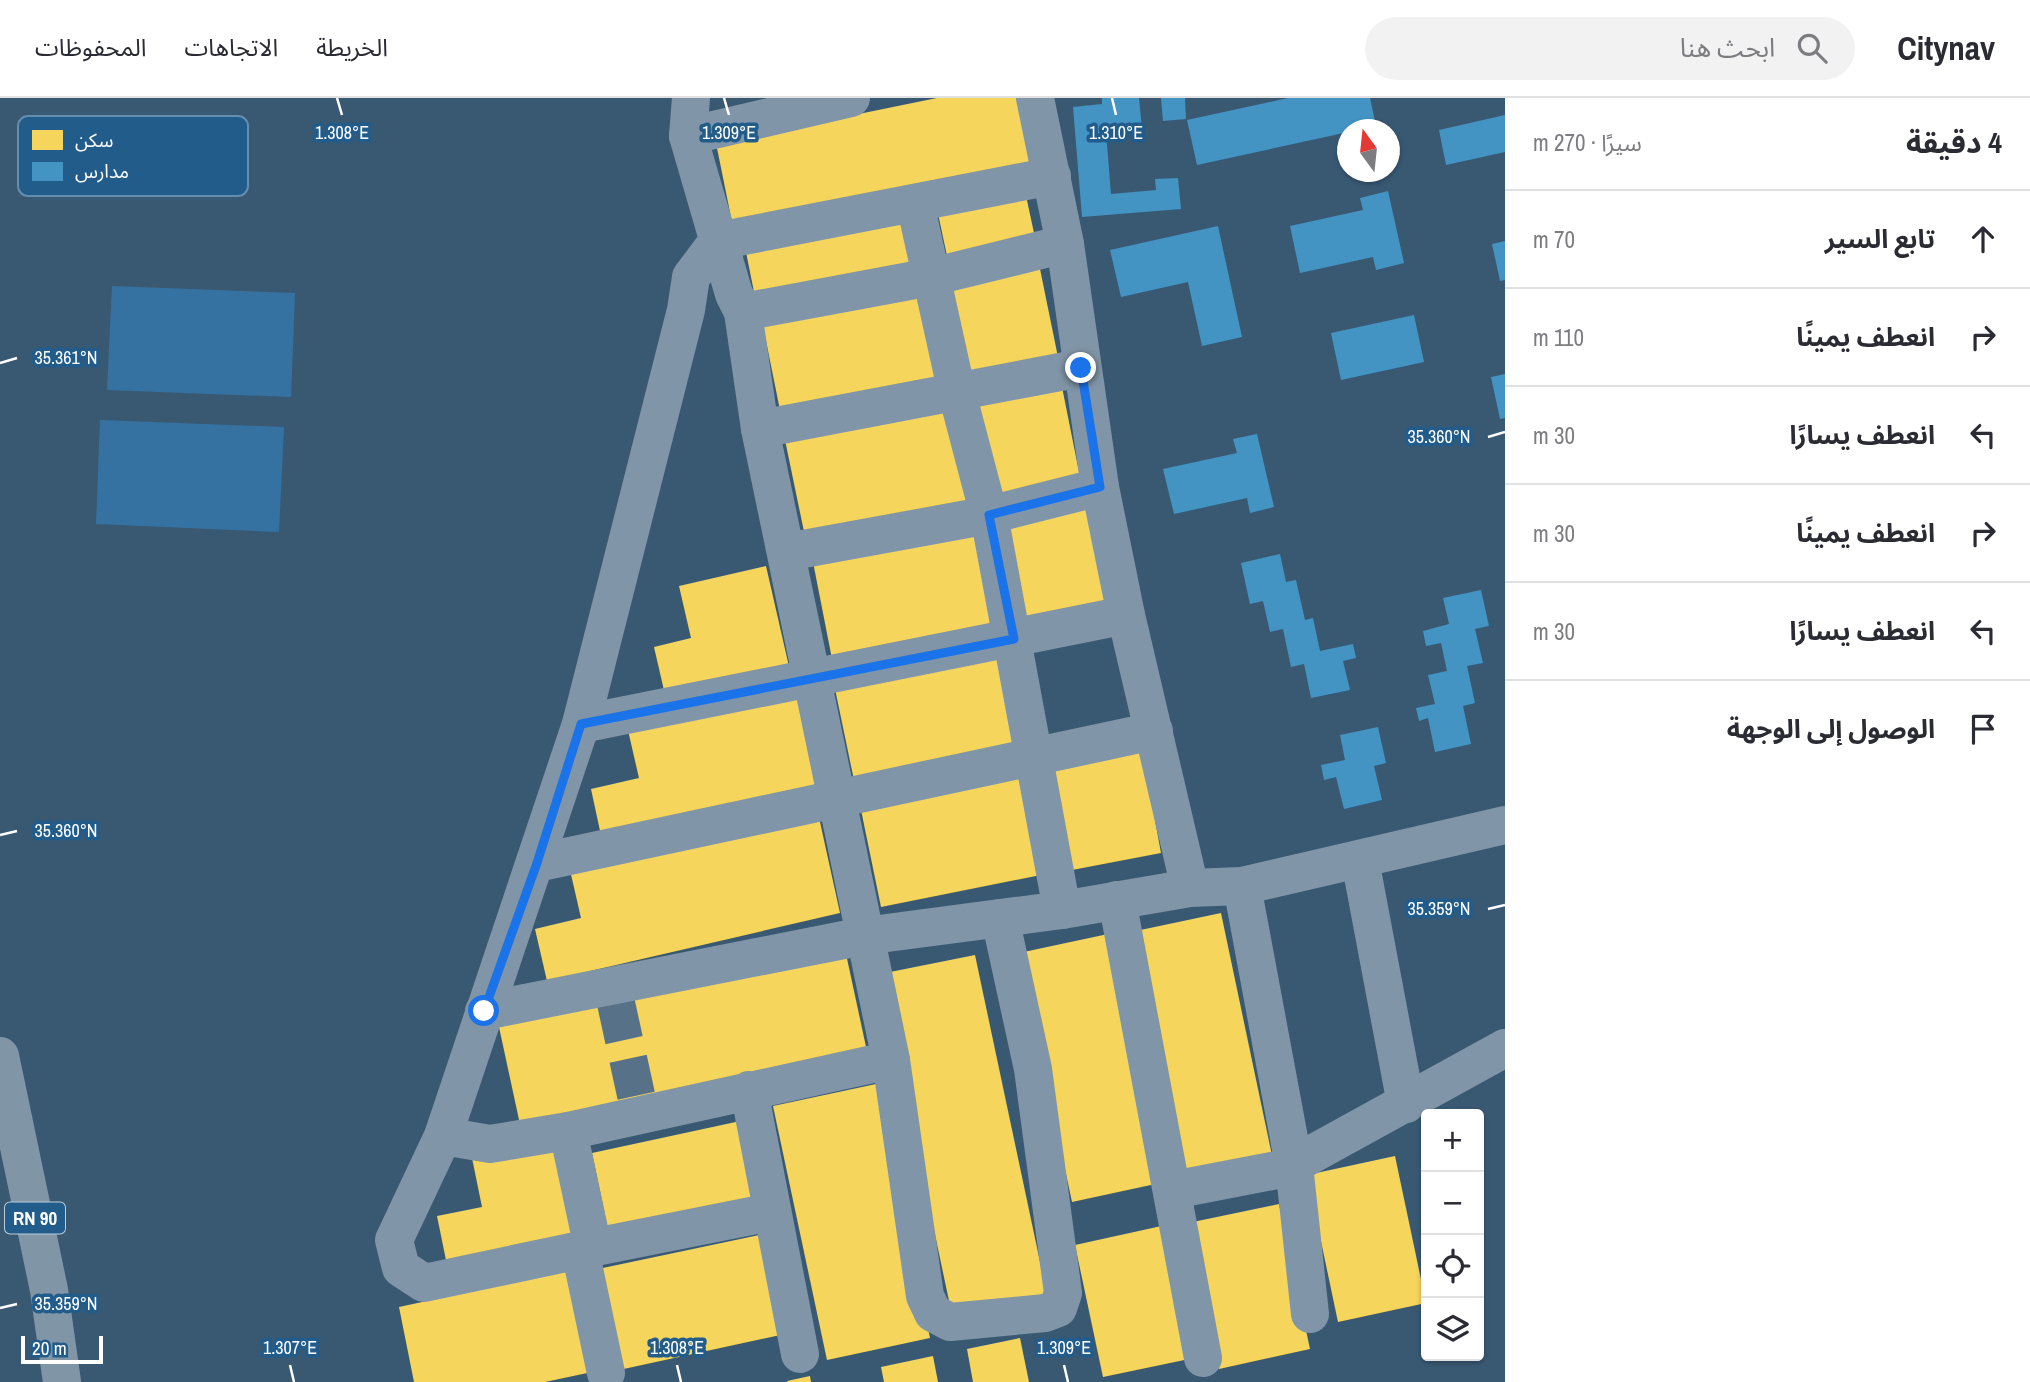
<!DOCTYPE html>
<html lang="ar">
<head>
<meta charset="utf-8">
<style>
	body { margin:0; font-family:"Archivo Narrow","Noto Sans Arabic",sans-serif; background:#f2f2f3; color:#2b2b33; direction:rtl }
	.controls { position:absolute; right:21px; bottom:21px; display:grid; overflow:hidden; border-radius:7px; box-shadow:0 2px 5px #0004 }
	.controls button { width:63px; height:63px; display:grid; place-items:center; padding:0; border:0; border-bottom:2px solid #e1e1e2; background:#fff; color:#2b2b33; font:35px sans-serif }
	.compass { position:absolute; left:1337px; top:21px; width:63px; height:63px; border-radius:50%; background:#fff; box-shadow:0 2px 5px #0004; rotate:345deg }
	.scale { position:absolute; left:21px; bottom:18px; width:82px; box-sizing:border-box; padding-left:7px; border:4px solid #fff; border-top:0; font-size:19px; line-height:24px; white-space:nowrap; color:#fff; -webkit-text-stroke:5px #215c8b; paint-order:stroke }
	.stop { position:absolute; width:21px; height:21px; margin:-16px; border:5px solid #1a73e8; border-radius:50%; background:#fff }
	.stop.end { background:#1a73e8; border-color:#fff; box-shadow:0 2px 7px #0008 }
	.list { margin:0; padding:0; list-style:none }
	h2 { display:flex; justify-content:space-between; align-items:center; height:91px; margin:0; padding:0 28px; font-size:30px }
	h2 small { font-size:23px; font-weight:400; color:#7c7c81 }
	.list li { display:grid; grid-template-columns:46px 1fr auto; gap:21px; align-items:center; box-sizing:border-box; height:98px; padding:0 28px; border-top:2px solid #e1e1e2 }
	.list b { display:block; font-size:26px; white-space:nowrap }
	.list em { font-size:23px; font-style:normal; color:#7c7c81 }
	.icon { flex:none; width:38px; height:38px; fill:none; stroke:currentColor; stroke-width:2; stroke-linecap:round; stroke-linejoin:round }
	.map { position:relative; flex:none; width:1505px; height:1284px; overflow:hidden; direction:ltr }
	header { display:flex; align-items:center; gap:42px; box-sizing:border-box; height:98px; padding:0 35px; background:#fff; border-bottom:2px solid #e1e1e2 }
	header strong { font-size:33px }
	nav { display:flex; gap:38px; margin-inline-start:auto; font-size:24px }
	.search { width:490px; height:63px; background:#f2f2f3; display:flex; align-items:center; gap:18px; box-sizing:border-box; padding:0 24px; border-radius:38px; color:#7c7c81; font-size:26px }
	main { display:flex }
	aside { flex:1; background:#fff }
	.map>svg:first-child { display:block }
	.green { fill:#3672a1 }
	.homes { fill:#f6d55c }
	.schools { fill:#4393c3 }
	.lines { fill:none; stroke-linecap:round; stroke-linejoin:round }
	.minor-tunnel { stroke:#577288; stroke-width:38; stroke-dasharray:38 19; stroke-linecap:butt }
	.minor { stroke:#8095a7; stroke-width:38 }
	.highway { stroke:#8095a6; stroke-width:38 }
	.route { stroke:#1a73e8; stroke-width:9 }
	.ticks { fill:none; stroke:#fff; stroke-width:2.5 }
	.labels { text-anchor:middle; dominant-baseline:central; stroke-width:7; stroke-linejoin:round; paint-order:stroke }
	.shield { fill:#215c8b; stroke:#bccedc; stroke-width:2 }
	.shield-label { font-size:19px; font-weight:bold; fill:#fff }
	.key { fill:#215c8b; stroke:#648dae; stroke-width:2 }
	.key-label { font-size:19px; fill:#fff }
	.ticks-label { font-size:18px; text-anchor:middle; fill:#fff; stroke:#215c8b; stroke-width:7; stroke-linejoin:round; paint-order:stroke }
</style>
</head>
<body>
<header>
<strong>Citynav</strong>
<div class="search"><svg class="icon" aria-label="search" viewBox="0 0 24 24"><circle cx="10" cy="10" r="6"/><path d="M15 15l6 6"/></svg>ابحث هنا</div>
<nav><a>الخريطة</a><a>الاتجاهات</a><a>المحفوظات</a></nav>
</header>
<main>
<aside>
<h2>4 دقيقة<small>سيرًا · 270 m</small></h2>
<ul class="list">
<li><svg class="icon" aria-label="ahead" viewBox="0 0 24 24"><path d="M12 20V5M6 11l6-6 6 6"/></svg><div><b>تابع السير</b></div><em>70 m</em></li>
<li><svg class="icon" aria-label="right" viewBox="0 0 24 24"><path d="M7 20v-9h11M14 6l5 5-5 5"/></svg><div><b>انعطف يمينًا</b></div><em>110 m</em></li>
<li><svg class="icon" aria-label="left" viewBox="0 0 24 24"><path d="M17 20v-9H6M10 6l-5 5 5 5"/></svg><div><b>انعطف يسارًا</b></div><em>30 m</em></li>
<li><svg class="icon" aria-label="right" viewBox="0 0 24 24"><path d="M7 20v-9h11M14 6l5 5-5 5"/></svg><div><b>انعطف يمينًا</b></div><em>30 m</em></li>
<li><svg class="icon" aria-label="left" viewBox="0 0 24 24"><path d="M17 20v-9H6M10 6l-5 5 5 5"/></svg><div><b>انعطف يسارًا</b></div><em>30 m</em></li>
<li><svg class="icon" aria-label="arrive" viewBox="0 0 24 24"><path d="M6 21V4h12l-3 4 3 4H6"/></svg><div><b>الوصول إلى الوجهة</b></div></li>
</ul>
</aside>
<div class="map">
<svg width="1505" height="1284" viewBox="0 0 1505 1284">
	<rect width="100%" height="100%" fill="#395973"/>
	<g class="green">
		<polygon points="112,188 295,195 291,299 107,292"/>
		<polygon points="100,322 284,329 279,434 96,426"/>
	</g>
	<g class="homes">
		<polygon points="937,0 1022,0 1035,67 733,129 716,45"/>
		<polygon points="1025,93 1037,149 949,167 937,111"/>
		<polygon points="905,117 917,171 756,204 745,149"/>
		<polygon points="1039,166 1060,269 971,287 950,184"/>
		<polygon points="928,190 948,289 782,322 762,223"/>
		<polygon points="1062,289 1082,389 995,407 975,307"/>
		<polygon points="956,307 977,414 807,448 785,342"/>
		<polygon points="1086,407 1107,509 1021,527 1001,424"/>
		<polygon points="981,429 1002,531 833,566 813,464"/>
		<polygon points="766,468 790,573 666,601 654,549 691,540 679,488"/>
		<polygon points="1005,551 1025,653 855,687 834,586"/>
		<polygon points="795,589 818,692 602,742 591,691 639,680 627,628"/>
		<polygon points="1142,652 1161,755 1072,772 1053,667"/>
		<polygon points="1030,672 1051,775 881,809 860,707"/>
		<polygon points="818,715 840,815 547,883 535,831 581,820 570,772"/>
		<polygon points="1221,815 1274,1067 1184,1086 1131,834"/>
		<polygon points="1108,836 1160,1085 1072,1104 1019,855"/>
		<polygon points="846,856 868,958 521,1031 499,929"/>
		<polygon points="975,857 1047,1197 952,1217 880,876"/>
		<polygon points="876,986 930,1240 827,1262 773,1008"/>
		<polygon points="745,1022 762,1103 609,1136 592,1055"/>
		<polygon points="560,1041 581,1144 448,1172 437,1118 482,1109 472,1060"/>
		<polygon points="1395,1058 1426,1205 1338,1224 1307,1077"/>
		<polygon points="1279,1106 1310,1251 1219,1271 1188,1125"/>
		<polygon points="1166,1127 1194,1260 1103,1279 1075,1147"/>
		<polygon points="764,1136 785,1236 619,1272 598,1171"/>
		<polygon points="571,1172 592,1274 545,1284 414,1284 399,1209"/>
		<polygon points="1020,1240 1029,1284 973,1284 967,1251"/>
		<polygon points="933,1258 938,1284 884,1284 881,1269"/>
		<polygon points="810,1278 811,1284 788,1284 787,1283"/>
	</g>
	<g class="schools">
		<polygon points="1102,0 1139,0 1142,31 1106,34 1111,96 1156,92 1155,81 1178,80 1181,111 1082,119 1073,9 1102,6"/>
		<polygon points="1161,0 1185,0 1186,21 1163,23"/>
		<polygon points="1288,0 1370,0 1376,28 1197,67 1187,22"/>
		<polygon points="1505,17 1505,54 1446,67 1439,32"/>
		<polygon points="1388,93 1404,165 1376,172 1373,159 1300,175 1290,128 1363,112 1360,100"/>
		<polygon points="1218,128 1242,239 1202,248 1188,184 1121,199 1110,152"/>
		<polygon points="1505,143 1505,182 1500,183 1492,146"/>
		<polygon points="1414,217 1424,264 1341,282 1331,235"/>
		<polygon points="1505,276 1505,320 1500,321 1491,279"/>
		<polygon points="1257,336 1274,409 1250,415 1247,400 1174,416 1163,371 1237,355 1233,341"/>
		<polygon points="1280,456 1286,484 1296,482 1305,522 1313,520 1320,553 1353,546 1356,560 1343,563 1350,592 1311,600 1304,566 1291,569 1283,531 1270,534 1263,503 1250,506 1241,465"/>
		<polygon points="1481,492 1489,528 1475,531 1483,565 1467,568 1475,605 1463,608 1471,646 1435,654 1428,620 1419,623 1416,610 1435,606 1428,577 1447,573 1441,545 1426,548 1423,533 1449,526 1443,500"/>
		<polygon points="1378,629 1386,665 1374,668 1382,702 1344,711 1336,679 1324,682 1321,667 1345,662 1340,637"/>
	</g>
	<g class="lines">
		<polyline class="minor-tunnel" points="616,905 638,1006"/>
		<g class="minor">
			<polyline points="691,0 688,38 734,196 743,214 760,331 891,962 925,1198 933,1215 950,1224 1045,1215 1058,1210 1063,1195 1033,971 1000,820"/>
			<polyline points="1035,0 1065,146 1100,389 1126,517 1190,790"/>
			<polyline points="688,38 851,0"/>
			<polyline points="915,105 957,295 989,417 1062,812"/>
			<polyline points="743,214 931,179 1065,146"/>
			<polyline points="760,331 1081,270"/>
			<polyline points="787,454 989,417 1100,389"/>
			<polyline points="581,626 1126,517"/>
			<polyline points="1360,762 1406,1006"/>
			<polyline points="537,765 1154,633"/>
			<polyline points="1242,788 1294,1067 1310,1216"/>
			<polyline points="1117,802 1203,1260"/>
			<polyline points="484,913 864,838 1062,812 1190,790 1242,788 1505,727"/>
			<polyline points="749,992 800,1256"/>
			<polyline points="443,1038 490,1046 568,1033"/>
			<polyline points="1173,1092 1287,1070 1505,950"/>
			<polyline points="593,1150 568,1033 891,962"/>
			<polyline points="580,1152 424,1185 401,1170 394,1142 443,1038 581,626 686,212 691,179 718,143 1052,78"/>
			<polyline points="606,1275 580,1152 771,1114"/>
		</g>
		<polyline class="highway" points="0,958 49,1192 62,1284"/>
	</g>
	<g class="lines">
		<polyline class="route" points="484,913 537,765 581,626 1014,541 989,417 1100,389 1081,270"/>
	</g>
	<path class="ticks" d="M 337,0 L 342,17M 724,0 L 729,17M 1112,0 L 1116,17M 0,265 L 17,260M 1488,339 L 1505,334M 0,737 L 17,733M 1488,811 L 1505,807M 0,1210 L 17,1206M 290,1267 L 294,1284M 677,1267 L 681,1284M 1064,1267 L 1068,1284"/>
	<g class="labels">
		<rect class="shield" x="5" y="1104.5" width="60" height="31" rx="5"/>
		<g class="shield-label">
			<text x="35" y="1120">RN 90</text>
		</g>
	</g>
	<rect x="18" y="18" width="230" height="80" rx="10" class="key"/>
	<rect x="32" y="32" width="31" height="20" fill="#f6d55c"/>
	<rect x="32" y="64" width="31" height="19" fill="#4393c3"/>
	<g class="key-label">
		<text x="75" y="49">سكن</text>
		<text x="75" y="80">مدارس</text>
	</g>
	<g class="ticks-label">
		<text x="1116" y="41">1.310°E</text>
		<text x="342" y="41">1.308°E</text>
		<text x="729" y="41">1.309°E</text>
		<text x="66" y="266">35.361°N</text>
		<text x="1439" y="345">35.360°N</text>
		<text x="66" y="739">35.360°N</text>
		<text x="1439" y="817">35.359°N</text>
		<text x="66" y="1212">35.359°N</text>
		<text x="290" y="1256">1.307°E</text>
		<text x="677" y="1256">1.308°E</text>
		<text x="1064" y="1256">1.309°E</text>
	</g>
</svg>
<div class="controls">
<button>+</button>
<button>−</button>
<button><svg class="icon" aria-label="locate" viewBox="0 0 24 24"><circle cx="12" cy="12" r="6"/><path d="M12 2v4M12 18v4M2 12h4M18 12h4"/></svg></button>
<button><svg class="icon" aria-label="layers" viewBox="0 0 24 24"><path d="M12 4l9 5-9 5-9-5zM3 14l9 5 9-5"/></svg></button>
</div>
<svg class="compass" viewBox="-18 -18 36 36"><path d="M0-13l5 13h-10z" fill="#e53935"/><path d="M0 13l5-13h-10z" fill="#7c7c81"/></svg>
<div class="scale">20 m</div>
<div class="stop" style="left:484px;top:913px"></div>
<div class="stop end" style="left:1081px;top:270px"></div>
</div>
</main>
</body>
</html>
